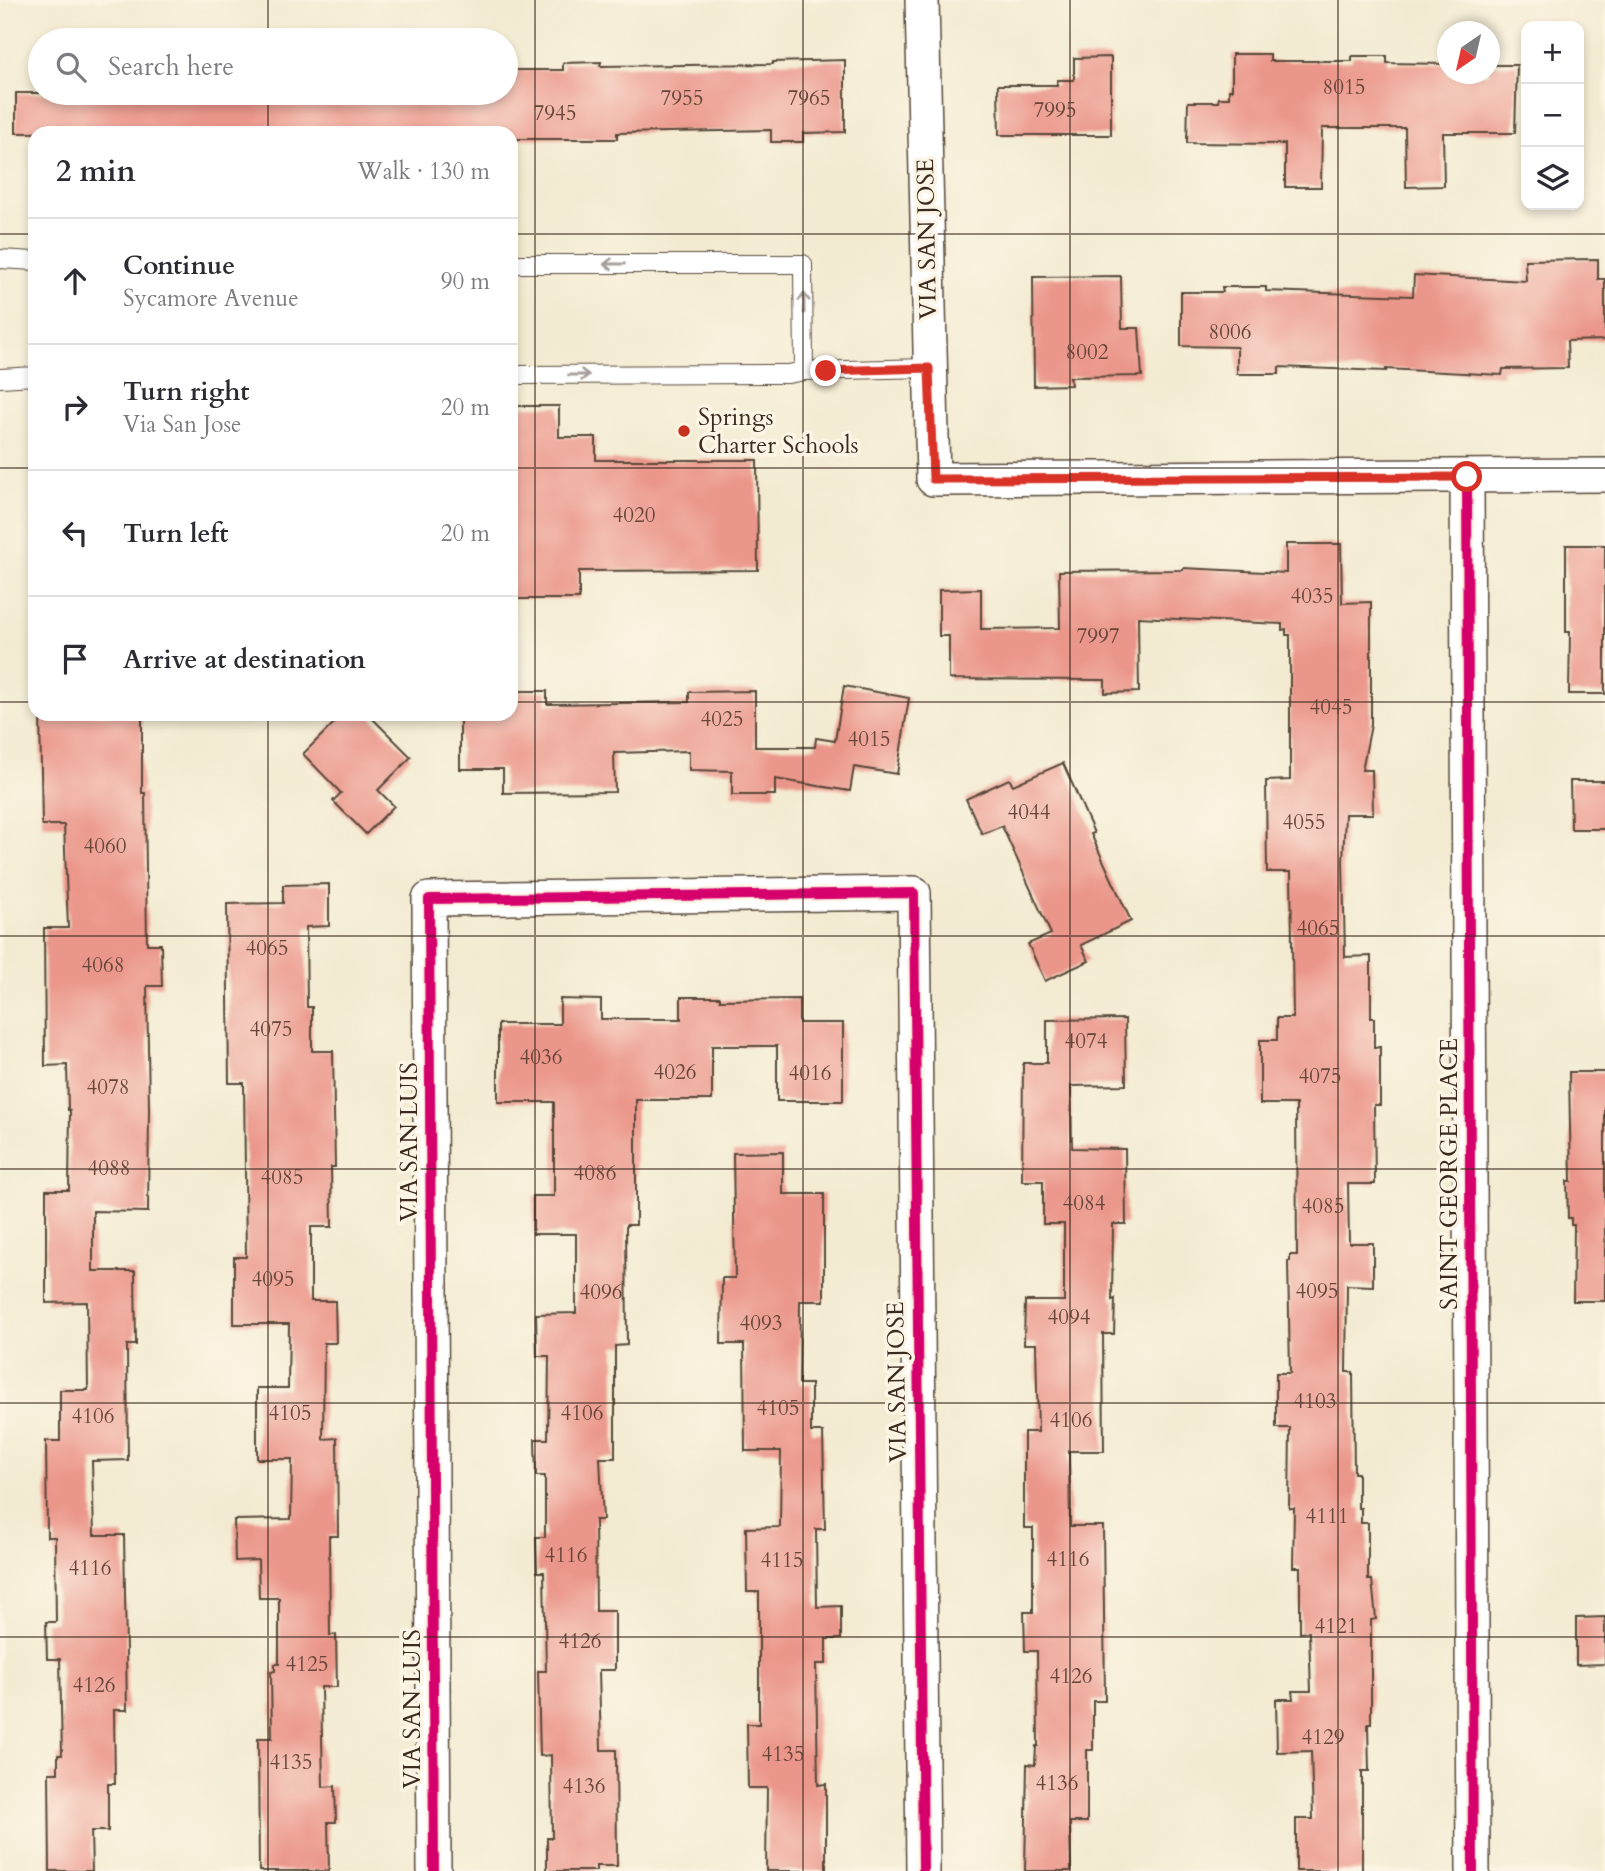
<!DOCTYPE html>
<html lang="en">
<head>
<meta charset="utf-8">
<style>
	body { margin:0; font-family:Cardo,serif; background:#f7f7f7; color:#2b2b33 }
	.controls { position:absolute; right:21px; top:21px; display:grid; overflow:hidden; border-radius:14px; box-shadow:0 4px 10px #0003 }
	.controls button { width:63px; height:63px; display:grid; place-items:center; padding:0; border:0; border-bottom:2px solid #e1e1e2; background:#fff; color:#2b2b33; font:35px sans-serif }
	.compass { position:absolute; left:1437px; top:21px; width:63px; height:63px; border-radius:50%; background:#fff; box-shadow:0 4px 10px #0003; rotate:214deg }
	.stop { position:absolute; width:21px; height:21px; margin:-16px; border:5px solid #d93025; border-radius:50%; background:#fff }
	.stop.end { background:#d93025; border-color:#fff; box-shadow:0 2px 7px #0008 }
	.list { margin:0; padding:0; list-style:none }
	h2 { display:flex; justify-content:space-between; align-items:center; height:91px; margin:0; padding:0 28px; font-size:30px }
	h2 small { font-size:23px; font-weight:400; color:#7c7c81 }
	.list li { display:grid; grid-template-columns:46px 1fr auto; gap:21px; align-items:center; box-sizing:border-box; height:126px; padding:0 28px; border-top:2px solid #e1e1e2 }
	.list b { display:block; font-size:26px; white-space:nowrap }
	.list p { margin:0; font-size:23px; white-space:nowrap; color:#7c7c81 }
	.list em { font-size:23px; font-style:normal; color:#7c7c81 }
	.icon { flex:none; width:38px; height:38px; fill:none; stroke:currentColor; stroke-width:2; stroke-linecap:round; stroke-linejoin:round }
	.map { position:relative; flex:none; width:1605px; height:1871px; overflow:hidden }
	.search { position:absolute; background:#fff; box-shadow:0 4px 10px #0003; left:28px; top:28px; width:490px; height:77px; display:flex; align-items:center; gap:18px; box-sizing:border-box; padding:0 24px; border-radius:38px; color:#7c7c81; font-size:26px }
	.panel { position:absolute; background:#fff; box-shadow:0 4px 10px #0003; left:28px; top:126px; width:490px; height:595px; border-radius:21px }
	.map>svg:first-child { display:block }
	.building { fill:#eb968a }
	.lines { fill:none; stroke-linecap:round; stroke-linejoin:round }
	.lane-casing { stroke:#574739; stroke-width:20 }
	.street-casing { stroke:#574739; stroke-width:36 }
	.lane { stroke:#fff; stroke-width:18 }
	.street { stroke:#fff; stroke-width:33 }
	.cycleway-casing { stroke:#fcf5e5; stroke-width:15 }
	.cycleway { stroke:#d6006c; stroke-width:10 }
	.oneway { stroke:#a79f9a }
	.route { stroke:#d93025; stroke-width:9 }
	.grid { fill:none; stroke:#3b2a1e; stroke-width:2; stroke-opacity:0.55 }
	.poi-dot { fill:#c8321e; stroke:#fcf5e5; stroke-width:2.5 }
	.labels { text-anchor:middle; dominant-baseline:central; stroke-width:7; stroke-linejoin:round; paint-order:stroke }
	.number-label { font-size:21px; fill:#674539 }
	.street-label { font-size:24px; fill:#3b2a1e; stroke:#fcf5e5 }
	.poi-label { font-size:24px; fill:#3b2a1e; stroke:#fcf5e5; text-anchor:start }
</style>
</head>
<body>
<div class="map">
<svg width="1605" height="1871" viewBox="0 0 1605 1871">
	<rect width="100%" height="100%" fill="#fcf5e5"/>
	<filter id="ink" filterUnits="userSpaceOnUse"><feTurbulence type="fractalNoise" baseFrequency=".0143" numOctaves="2"/><feDisplacementMap in="SourceGraphic" scale="14" xChannelSelector="R" yChannelSelector="G"/><feConvolveMatrix kernelMatrix="1 2 1 2 8 2 1 2 1" color-interpolation-filters="sRGB"/></filter>
	<filter id="wash" filterUnits="userSpaceOnUse"><feTurbulence type="fractalNoise" baseFrequency=".00686" numOctaves="4" result="noise"/><feDisplacementMap in="SourceGraphic" scale="28" xChannelSelector="R" yChannelSelector="G"/><feGaussianBlur stdDeviation="1.57" result="paint"/><feColorMatrix in="noise" values="0 0 0 0 0 0 0 0 0 0 0 0 0 0 0 0 0 1.4 0 .05"/><feComposite in="paint" operator="in"/></filter>
	<g filter="url(#wash)">
		<rect width="100%" height="100%" fill="#f3ebd1"/>
		<g id="blocks">
			<g class="building">
				<polygon points="1232,54 1270,54 1270,61 1352,61 1352,56 1387,56 1387,63 1447,64 1447,74 1489,74 1489,65 1517,65 1515,133 1443,133 1444,186 1406,187 1405,128 1322,128 1321,187 1285,187 1285,144 1187,143 1188,102 1218,102 1219,98 1229,98 1229,90 1232,90"/>
				<polygon points="1111,57 1111,135 999,135 998,85 1057,85 1057,80 1074,80 1074,58"/>
				<polygon points="845,60 845,132 803,133 803,142 771,142 771,130 617,133 617,139 511,139 511,133 271,133 271,131 16,133 16,93 506,93 509,92 508,70 563,70 563,63 601,62 600,66 773,64 773,62"/>
				<polygon points="1598,259 1598,279 1605,279 1605,340 1567,341 1568,368 1503,369 1502,375 1386,369 1386,371 1279,367 1279,374 1237,374 1237,347 1181,346 1181,292 1223,292 1222,287 1266,287 1266,291 1413,296 1414,275 1526,281 1525,260"/>
				<polygon points="1121,276 1122,328 1139,328 1142,376 1070,377 1071,385 1034,386 1033,277"/>
				<polygon points="511,406 559,406 559,437 596,437 596,460 757,460 758,570 579,571 579,599 511,599"/>
				<polygon points="1286,544 1341,544 1342,603 1371,602 1371,725 1362,770 1372,770 1373,814 1345,814 1343,862 1345,957 1371,956 1371,1018 1374,1018 1374,1048 1380,1047 1380,1105 1374,1105 1375,1184 1348,1184 1349,1243 1373,1243 1373,1286 1347,1285 1346,1372 1353,1372 1354,1473 1358,1473 1358,1508 1361,1508 1361,1523 1368,1523 1368,1580 1372,1580 1376,1619 1371,1620 1371,1724 1368,1724 1369,1771 1362,1771 1362,1871 1296,1871 1296,1819 1313,1819 1311,1751 1277,1752 1276,1699 1293,1699 1292,1691 1311,1691 1309,1632 1300,1633 1300,1567 1293,1567 1294,1508 1289,1508 1290,1428 1276,1428 1276,1373 1290,1373 1288,1261 1290,1261 1290,1255 1297,1255 1296,1104 1260,1104 1260,1040 1277,1040 1277,1018 1293,1018 1291,872 1267,872 1266,781 1290,780 1290,635 1286,635 1286,629 1282,630 1282,624 1138,617 1139,692 1105,693 1105,680 949,679 949,636 939,636 939,590 981,589 981,629 1060,628 1059,571 1183,570 1183,568 1286,573"/>
				<polygon points="1566,545 1605,545 1605,694 1569,694 1570,632 1566,632"/>
				<polygon points="844,686 909,698 897,774 854,767 850,791 775,779 775,795 732,795 732,771 689,770 689,751 614,753 615,792 503,793 503,769 460,769 460,714 511,714 511,691 547,691 547,704 689,702 689,692 755,691 755,747 815,747 816,738 835,741"/>
				<polygon points="40,714 142,714 142,793 145,793 147,944 161,944 162,986 147,986 149,1108 148,1212 93,1211 93,1271 135,1271 136,1345 127,1345 128,1460 92,1461 94,1535 124,1535 127,1710 114,1710 115,1784 108,1784 108,1831 91,1831 92,1871 50,1871 49,1773 58,1773 58,1755 62,1755 60,1659 47,1659 46,1622 56,1622 55,1537 47,1537 46,1441 60,1441 60,1390 88,1390 87,1302 46,1303 46,1190 69,1190 70,1110 68,1110 67,1065 45,1066 44,928 68,928 64,825 42,825"/>
				<polygon points="343,714 368,714 411,757 378,790 394,806 366,834 333,801 341,793 303,754"/>
				<polygon points="1063,763 1094,833 1091,834 1131,921 1081,945 1089,961 1045,981 1028,944 1051,934 1002,826 982,834 966,799 1009,779 1013,785"/>
				<polygon points="1570,781 1605,781 1605,829 1571,829"/>
				<polygon points="329,884 329,926 306,927 307,1007 312,1007 312,1051 333,1051 335,1167 331,1167 332,1227 311,1227 311,1301 335,1301 336,1343 324,1343 323,1439 337,1438 338,1536 329,1536 330,1635 336,1635 337,1687 321,1687 323,1787 335,1786 336,1822 328,1822 329,1871 259,1871 258,1738 272,1738 271,1672 275,1671 275,1664 279,1664 279,1598 259,1598 258,1560 235,1561 234,1520 291,1519 292,1459 257,1459 257,1388 288,1388 289,1324 234,1324 234,1257 246,1257 244,1083 229,1083 227,904 283,903 283,885"/>
				<polygon points="681,997 720,997 720,1000 799,999 799,1023 843,1023 843,1101 777,1101 777,1046 712,1046 712,1100 636,1100 636,1225 626,1225 627,1345 615,1346 615,1458 600,1458 603,1520 595,1520 596,1611 615,1611 615,1670 599,1670 601,1750 616,1750 617,1866 596,1866 596,1871 547,1871 547,1838 552,1838 551,1755 540,1756 538,1671 546,1671 544,1572 537,1572 536,1537 545,1537 545,1476 536,1476 535,1439 548,1439 549,1356 537,1356 536,1314 576,1313 576,1234 533,1234 533,1196 554,1196 554,1102 498,1102 498,1024 560,1024 560,999 601,1000 601,1019 681,1019"/>
				<polygon points="1125,1019 1126,1085 1071,1086 1072,1148 1125,1149 1126,1224 1113,1224 1112,1300 1115,1299 1114,1334 1103,1334 1104,1451 1069,1451 1070,1526 1103,1526 1105,1701 1093,1701 1093,1750 1087,1750 1087,1822 1070,1822 1071,1871 1025,1871 1027,1764 1035,1765 1036,1746 1038,1746 1037,1651 1025,1651 1024,1612 1033,1612 1033,1528 1024,1528 1024,1432 1038,1432 1036,1344 1024,1344 1025,1301 1064,1301 1064,1224 1043,1224 1043,1181 1022,1181 1023,1063 1047,1063 1047,1020"/>
				<polygon points="1569,1072 1605,1072 1605,1301 1573,1301 1574,1225 1571,1225 1571,1218 1568,1218 1567,1181 1571,1181"/>
				<polygon points="783,1152 783,1194 824,1194 824,1301 800,1301 799,1384 811,1384 811,1432 823,1432 825,1529 816,1529 817,1607 841,1606 841,1639 826,1639 826,1664 816,1664 818,1785 826,1784 826,1871 766,1871 767,1788 748,1788 747,1724 759,1724 759,1592 747,1592 746,1528 780,1527 781,1451 745,1451 744,1344 721,1344 722,1278 735,1278 733,1153"/>
				<polygon points="1605,1617 1605,1664 1576,1665 1576,1618"/>
			</g>
		</g>
	</g>
	<g filter="url(#ink)">
		<use href="#blocks" fill-opacity="0" stroke="#574739" stroke-width="2"/>
		<g class="lines">
			<g class="lane-casing">
				<g id="lane">
					<polyline points="0,259 35,261"/>
					<polyline points="511,264 803,264 804,371"/>
					<polyline points="511,375 788,374 804,371 929,368"/>
					<polyline points="0,378 35,376"/>
				</g>
			</g>
			<g class="street-casing">
				<g id="street">
					<polyline points="922,0 933,479 1605,475"/>
					<polyline points="1467,477 1473,1871"/>
					<polyline points="434,1871 429,899 914,893 923,1871"/>
				</g>
			</g>
			<use href="#lane" class="lane"/>
			<use href="#street" class="street"/>
			<g class="cycleway-casing">
				<g id="cycleway">
					<polyline points="1467,477 1473,1871"/>
					<polyline points="434,1871 429,899 914,893 923,1871"/>
				</g>
			</g>
			<use href="#cycleway" class="cycleway"/>
		</g>
		<defs><path id="oneway-shaft" d="M-6 0H5M1.5-3L5.5 0L1.5 3" fill="none" stroke-width="1.6" stroke-linecap="round" stroke-linejoin="round" transform="scale(1.75)"/></defs>
		<g class="oneway">
			<use href="#oneway-shaft" transform="translate(614 264) rotate(-180)"/>
			<use href="#oneway-shaft" transform="translate(804 303) rotate(-91)"/>
			<use href="#oneway-shaft" transform="translate(579 375)"/>
		</g>
	</g>
	<g class="lines" filter="url(#ink)">
		<polyline class="route" points="826,371 929,368 933,479 1467,477"/>
	</g>
	<path class="grid" d="M 268,0 L 268,40M 535,0 L 535,1871M 803,0 L 803,1871M 1070,0 L 1070,1871M 1338,0 L 1338,1871M 268,93 L 268,133M 0,234 L 35,234M 511,234 L 1605,234M 0,468 L 35,468M 511,468 L 1605,468M 0,702 L 35,702M 511,702 L 1605,702M 268,714 L 268,1871M 0,936 L 1605,936M 0,1169 L 1605,1169M 0,1403 L 1605,1403M 0,1637 L 1605,1637"/>
	<circle class="poi-dot" cx="684" cy="431" r="7"/>
	<g class="labels">
		<g class="number-label">
			<text x="1344" y="87">8015</text>
			<text x="682" y="98">7955</text>
			<text x="809" y="98">7965</text>
			<text x="1055" y="110">7995</text>
			<text x="555" y="113">7945</text>
			<text x="1230" y="332">8006</text>
			<text x="1087" y="352">8002</text>
			<text x="634" y="515">4020</text>
			<text x="1312" y="596">4035</text>
			<text x="1098" y="636">7997</text>
			<text x="1331" y="707">4045</text>
			<text x="722" y="719">4025</text>
			<text x="869" y="739">4015</text>
			<text x="1029" y="812">4044</text>
			<text x="1304" y="822">4055</text>
			<text x="105" y="846">4060</text>
			<text x="1318" y="928">4065</text>
			<text x="267" y="948">4065</text>
			<text x="103" y="965">4068</text>
			<text x="271" y="1029">4075</text>
			<text x="1086" y="1041">4074</text>
			<text x="541" y="1057">4036</text>
			<text x="675" y="1072">4026</text>
			<text x="810" y="1073">4016</text>
			<text x="1320" y="1076">4075</text>
			<text x="108" y="1087">4078</text>
			<text x="109" y="1168">4088</text>
			<text x="595" y="1173">4086</text>
			<text x="282" y="1177">4085</text>
			<text x="1084" y="1203">4084</text>
			<text x="1323" y="1206">4085</text>
			<text x="273" y="1279">4095</text>
			<text x="1317" y="1291">4095</text>
			<text x="601" y="1292">4096</text>
			<text x="1069" y="1317">4094</text>
			<text x="761" y="1323">4093</text>
			<text x="1315" y="1401">4103</text>
			<text x="778" y="1408">4105</text>
			<text x="290" y="1413">4105</text>
			<text x="582" y="1413">4106</text>
			<text x="93" y="1416">4106</text>
			<text x="1071" y="1420">4106</text>
			<text x="1327" y="1516">4111</text>
			<text x="566" y="1555">4116</text>
			<text x="1068" y="1559">4116</text>
			<text x="782" y="1560">4115</text>
			<text x="90" y="1568">4116</text>
			<text x="1336" y="1626">4121</text>
			<text x="580" y="1641">4126</text>
			<text x="307" y="1664">4125</text>
			<text x="1071" y="1676">4126</text>
			<text x="94" y="1685">4126</text>
			<text x="1323" y="1737">4129</text>
			<text x="783" y="1754">4135</text>
			<text x="291" y="1762">4135</text>
			<text x="1057" y="1783">4136</text>
			<text x="584" y="1786">4136</text>
		</g>
		<g class="street-label">
			<text transform="translate(927 239) rotate(-91)">VIA SAN JOSE</text>
			<text transform="translate(409 1142) rotate(-90)">VIA SAN LUIS</text>
			<text transform="translate(1449 1174) rotate(-90)">SAINT GEORGE PLACE</text>
			<text transform="translate(897 1382) rotate(-91)">VIA SAN JOSE</text>
			<text transform="translate(412 1709) rotate(-90)">VIA SAN LUIS</text>
		</g>
		<g class="poi-label">
			<text x="698" y="417">Springs<tspan x="698" dy="28">Charter Schools</tspan></text>
		</g>
	</g>
</svg>
<div class="controls">
<button>+</button>
<button>−</button>
<button><svg class="icon" aria-label="layers" viewBox="0 0 24 24"><path d="M12 4l9 5-9 5-9-5zM3 14l9 5 9-5"/></svg></button>
</div>
<svg class="compass" viewBox="-18 -18 36 36"><path d="M0-13l5 13h-10z" fill="#e53935"/><path d="M0 13l5-13h-10z" fill="#7c7c81"/></svg>
<div class="stop" style="left:1467px;top:477px"></div>
<div class="stop end" style="left:826px;top:371px"></div>
<div class="search"><svg class="icon" aria-label="search" viewBox="0 0 24 24"><circle cx="10" cy="10" r="6"/><path d="M15 15l6 6"/></svg>Search here</div>
<section class="panel">
<h2>2 min<small>Walk · 130 m</small></h2>
<ul class="list">
<li><svg class="icon" aria-label="ahead" viewBox="0 0 24 24"><path d="M12 20V5M6 11l6-6 6 6"/></svg><div><b>Continue</b><p>Sycamore Avenue</p></div><em>90 m</em></li>
<li><svg class="icon" aria-label="right" viewBox="0 0 24 24"><path d="M7 20v-9h11M14 6l5 5-5 5"/></svg><div><b>Turn right</b><p>Via San Jose</p></div><em>20 m</em></li>
<li><svg class="icon" aria-label="left" viewBox="0 0 24 24"><path d="M17 20v-9H6M10 6l-5 5 5 5"/></svg><div><b>Turn left</b></div><em>20 m</em></li>
<li><svg class="icon" aria-label="arrive" viewBox="0 0 24 24"><path d="M6 21V4h12l-3 4 3 4H6"/></svg><div><b>Arrive at destination</b></div></li>
</ul>
</section>
</div>
</body>
</html>
